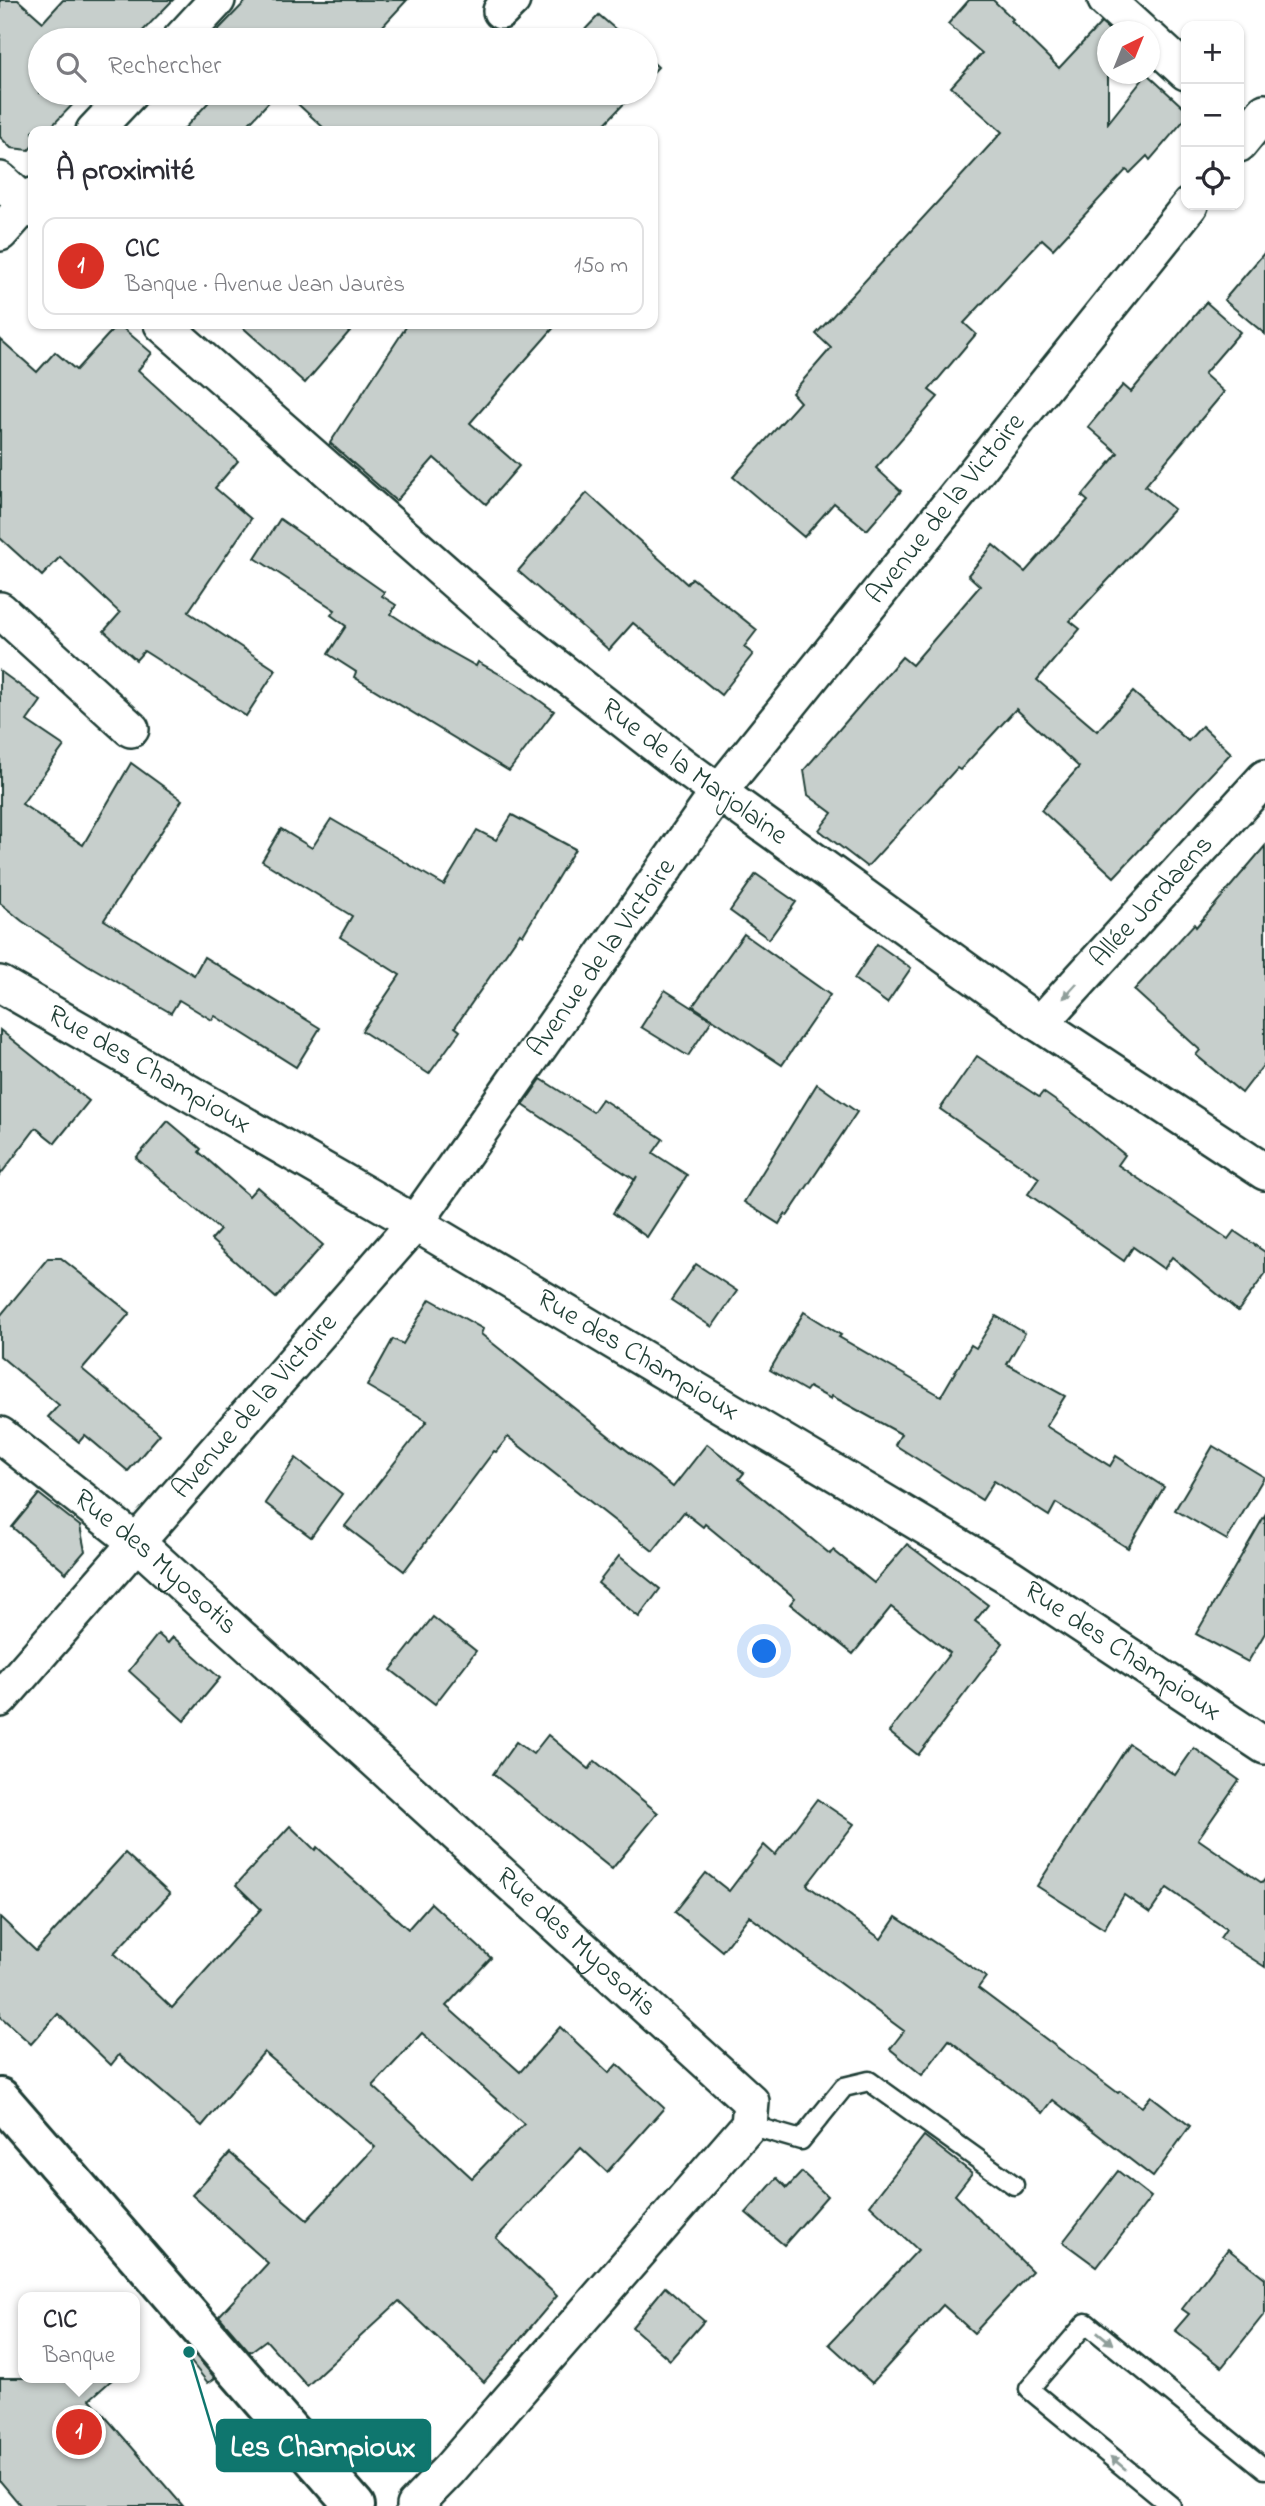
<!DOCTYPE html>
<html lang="fr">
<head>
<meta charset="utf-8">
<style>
	body { margin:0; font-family:"Indie Flower",sans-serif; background:#f2f2f3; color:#2b2b33 }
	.controls { position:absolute; right:21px; top:21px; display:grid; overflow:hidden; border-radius:14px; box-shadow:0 2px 5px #0004 }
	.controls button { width:63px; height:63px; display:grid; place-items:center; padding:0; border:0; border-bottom:2px solid #e1e1e2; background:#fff; color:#2b2b33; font:35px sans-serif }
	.compass { position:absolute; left:1097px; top:21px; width:63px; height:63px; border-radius:50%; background:#fff; box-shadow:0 2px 5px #0004; rotate:43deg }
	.you { position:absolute; left:765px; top:1652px; width:24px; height:24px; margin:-18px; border:5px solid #fff; border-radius:50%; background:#1a73e8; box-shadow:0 0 0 10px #1a73e833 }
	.badge { display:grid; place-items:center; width:46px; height:46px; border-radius:50%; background:#d93025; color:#fff; font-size:23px; font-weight:700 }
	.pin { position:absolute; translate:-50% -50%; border:4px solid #fff; box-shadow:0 2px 7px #0006 }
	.popup { position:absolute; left:18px; top:2292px; width:122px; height:91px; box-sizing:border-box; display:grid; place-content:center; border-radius:14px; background:#fff; filter:drop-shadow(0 2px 5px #0005); font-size:23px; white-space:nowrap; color:#7c7c81 }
	.popup b { font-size:26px; color:#2b2b33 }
	.popup::after { content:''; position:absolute; left:50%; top:100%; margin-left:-14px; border:14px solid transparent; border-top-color:#fff }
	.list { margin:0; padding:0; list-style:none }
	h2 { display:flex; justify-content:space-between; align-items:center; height:91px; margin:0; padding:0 28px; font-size:30px }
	h2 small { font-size:23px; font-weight:400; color:#7c7c81 }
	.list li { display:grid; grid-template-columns:46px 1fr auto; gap:21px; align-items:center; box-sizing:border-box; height:98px; margin:0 14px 14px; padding:0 14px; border:2px solid #e1e1e2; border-radius:14px }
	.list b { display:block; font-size:26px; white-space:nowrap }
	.list p { margin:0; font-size:23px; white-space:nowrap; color:#7c7c81 }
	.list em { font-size:23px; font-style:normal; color:#7c7c81 }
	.icon { flex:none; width:38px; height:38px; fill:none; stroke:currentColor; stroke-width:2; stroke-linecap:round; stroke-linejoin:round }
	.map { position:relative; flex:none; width:1265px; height:2506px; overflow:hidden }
	.search { position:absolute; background:#fff; box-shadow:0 2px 5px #0004; left:28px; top:28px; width:630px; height:77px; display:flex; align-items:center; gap:18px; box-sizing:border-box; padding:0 24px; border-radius:38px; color:#7c7c81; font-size:26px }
	.panel { position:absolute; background:#fff; box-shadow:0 2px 5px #0004; left:28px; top:126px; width:630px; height:203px; border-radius:14px }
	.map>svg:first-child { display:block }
	.building { fill:#c7cfcc; stroke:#1f3d34; stroke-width:2; fill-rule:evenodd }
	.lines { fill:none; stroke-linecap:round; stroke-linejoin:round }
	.service-casing { stroke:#1f3d34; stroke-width:23 }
	.minor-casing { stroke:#1f3d34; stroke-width:40 }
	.secondary-casing { stroke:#1f3d34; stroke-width:44 }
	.service { stroke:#fff; stroke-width:18 }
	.minor { stroke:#fff; stroke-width:35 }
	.secondary { stroke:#fff; stroke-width:38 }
	.oneway { fill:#8f9e9a }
	.labels { text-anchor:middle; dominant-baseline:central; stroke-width:6; stroke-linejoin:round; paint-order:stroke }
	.street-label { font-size:28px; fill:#1f3d34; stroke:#fff }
	.leader { fill:none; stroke:#0f766e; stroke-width:2.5 }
	.callout-dot { fill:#0f766e; stroke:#fff; stroke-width:2.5 }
	.callout { fill:#0f766e; stroke:#0f766e; stroke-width:2.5 }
	.callout-label { font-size:30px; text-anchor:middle; font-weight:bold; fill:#fff }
</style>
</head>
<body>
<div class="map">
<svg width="1265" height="2506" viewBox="0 0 1265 2506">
	<rect width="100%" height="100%" fill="#fff"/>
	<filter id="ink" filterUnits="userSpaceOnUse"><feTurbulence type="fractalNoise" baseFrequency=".0143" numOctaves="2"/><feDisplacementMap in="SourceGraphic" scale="14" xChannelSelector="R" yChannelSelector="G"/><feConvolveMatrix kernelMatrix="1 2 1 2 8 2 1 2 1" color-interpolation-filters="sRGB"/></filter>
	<g filter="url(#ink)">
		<g class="building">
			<polygon points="0,0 18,0 43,22 63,0 173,0 134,40 40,40 40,93 84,93 47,131 33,131 33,145 29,150 11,148 0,137"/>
			<polygon points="247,0 407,0 370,40 229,40 218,30"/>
			<polygon points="969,0 993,0 1013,19 1011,21 1059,68 1101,23 1108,29 1108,123 1147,74 1186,110 1186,118 1150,160 1147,156 1130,173 1126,170 1053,249 1042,239 964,323 976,334 929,390 938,397 876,468 901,491 867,530 834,503 804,537 733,477 800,402 792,393 831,348 816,334 1002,132 951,87 982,53 948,24"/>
			<polygon points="599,15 628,40 575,40"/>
			<polygon points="646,56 658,67 646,80"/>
			<polygon points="217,93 277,93 242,131 182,131"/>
			<polygon points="286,93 634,93 598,131 327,131"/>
			<polygon points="1265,252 1265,334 1224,300"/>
			<polygon points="1206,302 1240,332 1204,374 1224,392 1145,486 1174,509 1070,621 1080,629 1037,680 1097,731 1133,692 1188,741 1202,726 1231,753 1114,877 1041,810 1079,767 1016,709 960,770 957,768 867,867 819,830 832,813 808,795 804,770 902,657 912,665 980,586 968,575 993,545 1025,572 1088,501 1082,496 1118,453 1088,427 1123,385 1131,392"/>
			<polygon points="118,324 152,353 138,370 238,461 215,488 251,519 188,612 276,670 246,716 144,651 136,660 104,631 120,613 60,557 42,576 0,538 0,339 37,372 55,352 76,370"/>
			<polygon points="239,324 356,324 305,383"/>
			<polygon points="408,324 557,324 470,423 519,466 486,504 434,458 396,501 330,443"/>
			<polygon points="587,493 687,584 692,578 757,630 744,647 753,654 721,695 633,623 609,650 518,571"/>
			<polygon points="280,519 384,592 382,596 396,605 391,614 442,647 476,666 478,662 517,684 554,711 509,771 354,677 356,672 328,654 346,626 331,615 335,610 255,558"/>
			<polygon points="0,671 41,701 27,721 64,746 22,804 83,845 131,763 182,800 104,920 194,975 204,957 320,1028 296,1067 215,1016 212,1020 179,1000 171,1013 88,965 22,921 0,903"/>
			<polygon points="512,815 575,849 523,935 520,933 455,1027 460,1031 429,1074 362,1031 400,975 340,937 352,916 262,861 281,829 312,848 331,819 444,885 477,830 496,840"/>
			<polygon points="1265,846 1265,1063 1242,1093 1196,1055 1200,1050 1134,990 1194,924 1196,927"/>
			<polygon points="756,874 796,902 769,939 730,911"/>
			<polygon points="744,934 830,995 782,1065 693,1006"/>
			<polygon points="877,944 911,968 887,1003 854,979"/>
			<polygon points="665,990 712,1020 688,1056 641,1027"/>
			<polygon points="0,1030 89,1101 55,1143 36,1128 0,1175"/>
			<polygon points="977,1056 1039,1097 1043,1092 1073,1113 1125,1155 1118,1165 1228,1239 1234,1231 1265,1252 1265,1274 1238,1311 1172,1257 1164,1269 1133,1247 1124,1261 1028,1194 1039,1178 940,1109"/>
			<polygon points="541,1079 593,1112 602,1099 663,1139 653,1153 687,1175 647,1237 613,1213 637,1176 635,1180 523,1105"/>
			<polygon points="817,1084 857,1112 788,1215 785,1214 779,1224 744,1202"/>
			<polygon points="168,1121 201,1149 199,1152 249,1196 257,1187 323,1245 276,1298 211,1240 220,1230 136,1158"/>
			<polygon points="48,1258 61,1258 130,1313 82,1369 160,1434 128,1471 85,1435 79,1442 48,1417 59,1405 0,1356 0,1316"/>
			<polygon points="696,1264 737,1291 712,1327 671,1300"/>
			<polygon points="430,1299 483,1329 481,1334 673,1487 707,1444 744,1473 739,1479 830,1554 833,1550 874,1583 907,1544 988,1605 975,1621 1003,1643 918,1755 889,1732 950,1653 891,1607 853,1654 790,1604 795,1598 705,1524 703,1527 684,1512 653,1551 508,1437 496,1452 494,1451 404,1571 345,1526 427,1421 367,1386 393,1339 403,1344"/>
			<polygon points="804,1312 841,1335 839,1337 941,1396 971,1345 976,1348 996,1316 1025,1333 1007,1364 1065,1396 1046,1426 1110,1466 1116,1456 1164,1487 1128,1548 1056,1503 1049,1516 994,1481 982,1500 895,1445 901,1434 832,1396 831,1399 809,1387 806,1391 770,1370"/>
			<polygon points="1213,1446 1264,1477 1227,1540 1175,1510"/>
			<polygon points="296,1458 342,1494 311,1537 265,1503"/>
			<polygon points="39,1494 80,1526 85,1551 66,1573 12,1527"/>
			<polygon points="1265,1515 1265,1633 1248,1662 1196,1634"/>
			<polygon points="619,1556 660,1589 639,1617 598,1583"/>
			<polygon points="433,1617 476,1651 435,1704 391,1670"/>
			<polygon points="158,1634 168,1643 173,1637 220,1678 184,1721 129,1671"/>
			<polygon points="548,1735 589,1769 595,1761 658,1813 612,1869 493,1774 516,1742 533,1754"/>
			<polygon points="1129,1744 1175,1775 1194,1748 1239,1780 1198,1839 1262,1883 1265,1879 1265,1967 1220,1938 1226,1929 1167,1888 1150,1913 1124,1895 1104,1929 1037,1886"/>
			<polygon points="817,1799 854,1824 807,1885 881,1939 896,1917 986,1977 978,1988 1118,2093 1120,2091 1142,2107 1151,2096 1190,2126 1153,2177 1053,2100 1043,2113 949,2040 922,2075 890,2049 904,2031 749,1916 722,1951 675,1912 706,1873 729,1891 764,1845 775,1855"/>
			<path d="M 290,1826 L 315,1850 L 317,1847 L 408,1929 L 431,1903 L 491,1958 L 446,2006 L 520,2072 L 560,2027 L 609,2073 L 617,2064 L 664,2108 L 607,2172 L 581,2148 L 496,2238 L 557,2296 L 484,2382 L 399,2301 L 307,2386 L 266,2340 L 250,2352 L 219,2316 L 268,2263 L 192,2195 L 230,2153 L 307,2220 L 375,2147 L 264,2052 L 202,2126 L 119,2055 L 111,2065 L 58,2014 L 31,2044 L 0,2016 L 0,1917 L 36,1951 L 125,1853 L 170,1894 L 114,1953 L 172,2008 L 261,1909 L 236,1885 ZM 422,2033 L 524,2124 L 472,2178 L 373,2086 Z"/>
			<polygon points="924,2136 972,2173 955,2195 1032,2271 974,2333 943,2305 872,2383 829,2344 918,2250 870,2205"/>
			<polygon points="1118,2171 1151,2197 1097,2267 1063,2242"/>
			<polygon points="802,2172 827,2196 784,2245 746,2213 777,2178 787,2188"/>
			<polygon points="1228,2249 1265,2278 1265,2313 1222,2367 1175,2330 1189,2314 1182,2309"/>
			<polygon points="665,2287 704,2321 670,2360 632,2327"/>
			<polygon points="189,2348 215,2378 208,2383 184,2353"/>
			<polygon points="0,2378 114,2378 90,2399 183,2506 21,2506 0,2481"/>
		</g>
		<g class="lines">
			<g class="service-casing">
				<g id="service">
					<polyline points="749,2125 801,2140 844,2087 869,2081 1014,2185"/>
					<polyline points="1171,2506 1029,2389 1086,2323 1265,2469"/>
				</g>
			</g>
			<g class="minor-casing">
				<g id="minor">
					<polyline points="1106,0 1141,32"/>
					<polyline points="501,11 512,0"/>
					<polyline points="1150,39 1186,72"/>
					<polyline points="180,40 217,0"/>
					<polyline points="94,131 130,93"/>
					<polyline points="1239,144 1265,112"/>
					<polyline points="0,180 33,210"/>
					<polyline points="0,233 33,196"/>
					<path id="s1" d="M 162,324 L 524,642 L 684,767 L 1040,1024 L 1265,1172"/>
					<polyline points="0,610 131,729"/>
					<path id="s2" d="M 0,984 L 415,1223 L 1010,1577 L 1265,1746"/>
					<path id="s3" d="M 1040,1024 L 1265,778"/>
					<path id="s4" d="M 0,1435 L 136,1542 L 751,2102 L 749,2125 L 449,2470 L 414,2506"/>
					<path id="s5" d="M 0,1699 L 415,1223 L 718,793 L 1190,205"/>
				</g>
			</g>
			<g class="secondary-casing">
				<polyline id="secondary" points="0,2098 355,2506"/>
			</g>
			<use href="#service" class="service"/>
			<use href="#minor" class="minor"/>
			<use href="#secondary" class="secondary"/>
		</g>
		<defs><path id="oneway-solid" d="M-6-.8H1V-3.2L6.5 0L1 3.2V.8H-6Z" transform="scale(1.75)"/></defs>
		<g class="oneway">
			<use href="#oneway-solid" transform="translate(1070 991) rotate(132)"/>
			<use href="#oneway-solid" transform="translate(1105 2338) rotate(39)"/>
			<use href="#oneway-solid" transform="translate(1118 2463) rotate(-140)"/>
		</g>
	</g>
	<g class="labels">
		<g class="street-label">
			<text stroke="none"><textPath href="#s5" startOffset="1522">Avenue de la Victoire</textPath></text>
			<text stroke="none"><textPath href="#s1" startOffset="696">Rue de la Marjolaine</textPath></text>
			<text stroke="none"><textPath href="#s3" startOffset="166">Allée Jordaens</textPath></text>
			<text stroke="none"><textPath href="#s5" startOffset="956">Avenue de la Victoire</textPath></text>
			<text stroke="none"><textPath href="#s2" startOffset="172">Rue des Champioux</textPath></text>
			<text stroke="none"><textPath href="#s2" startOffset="738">Rue des Champioux</textPath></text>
			<text stroke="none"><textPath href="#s5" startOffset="388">Avenue de la Victoire</textPath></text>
			<text stroke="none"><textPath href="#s4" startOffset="201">Rue des Myosotis</textPath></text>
			<text stroke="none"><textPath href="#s2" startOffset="1306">Rue des Champioux</textPath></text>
			<text stroke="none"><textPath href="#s4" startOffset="768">Rue des Myosotis</textPath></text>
		</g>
	</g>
	<path class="leader" d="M189 2352L217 2445"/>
	<circle class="callout-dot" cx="189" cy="2352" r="7"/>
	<rect class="callout" x="217" y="2420" width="213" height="51" rx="7"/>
	<g class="callout-label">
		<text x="323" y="2456">Les Champioux</text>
	</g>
</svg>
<div class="controls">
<button>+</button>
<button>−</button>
<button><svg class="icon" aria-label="locate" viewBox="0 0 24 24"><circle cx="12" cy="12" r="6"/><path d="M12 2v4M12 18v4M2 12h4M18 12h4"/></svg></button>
</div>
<svg class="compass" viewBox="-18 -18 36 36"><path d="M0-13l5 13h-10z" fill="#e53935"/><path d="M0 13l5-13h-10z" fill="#7c7c81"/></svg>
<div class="you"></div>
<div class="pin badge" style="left:79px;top:2432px">1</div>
<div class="popup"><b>CIC</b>Banque</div>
<div class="search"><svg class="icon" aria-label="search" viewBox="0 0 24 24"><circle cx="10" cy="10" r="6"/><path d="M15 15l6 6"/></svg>Rechercher</div>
<section class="panel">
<h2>À proximité<small></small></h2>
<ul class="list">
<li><span class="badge">1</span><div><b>CIC</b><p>Banque · Avenue Jean Jaurès</p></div><em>150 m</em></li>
</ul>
</section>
</div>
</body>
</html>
